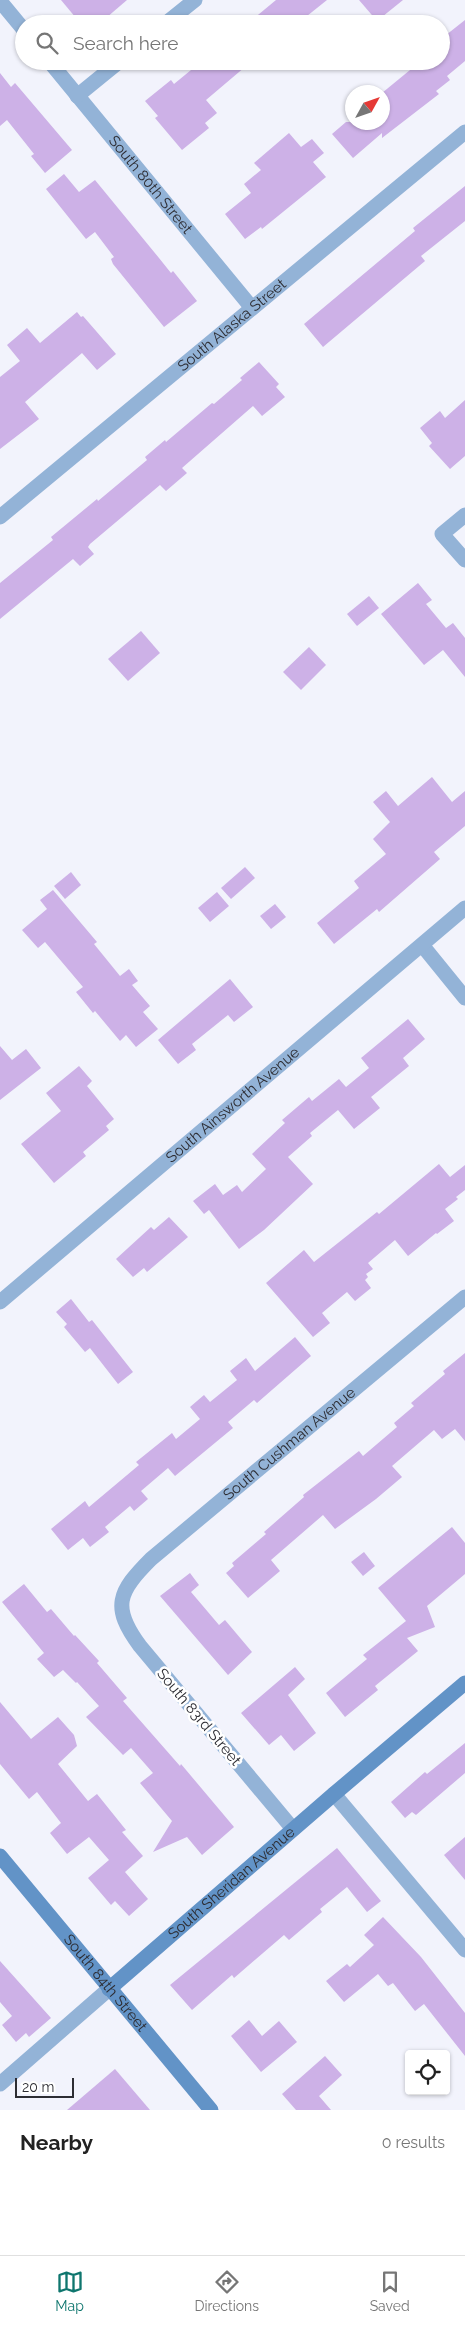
<!DOCTYPE html>
<html lang="en">
<head>
<meta charset="utf-8">
<style>
	body { margin:0; font-family:Raleway,sans-serif; background:#f6f6f6; color:#222 }
	.controls { position:absolute; right:15px; bottom:15px; display:grid; overflow:hidden; border-radius:5px; box-shadow:0 1px 4px #0004 }
	.controls button { width:45px; height:45px; display:grid; place-items:center; padding:0; border:0; border-bottom:1px solid #e0e0e0; background:#fff; color:#222; font:25px sans-serif }
	.compass { position:absolute; left:345px; top:85px; width:45px; height:45px; border-radius:50%; background:#fff; box-shadow:0 1px 4px #0004; rotate:50deg }
	.scale { position:absolute; left:15px; bottom:12px; width:59px; box-sizing:border-box; padding-left:5px; border:2px solid #2d2d33; border-top:0; font-size:14px; line-height:18px; white-space:nowrap; color:#2d2d33; -webkit-text-stroke:4px #fff; paint-order:stroke }
	.list { margin:0; padding:0; list-style:none }
	h2 { display:flex; justify-content:space-between; align-items:center; height:65px; margin:0; padding:0 20px; font-size:21px }
	h2 small { font-size:16px; font-weight:400; color:#767676 }
	.icon { flex:none; width:28px; height:28px; fill:none; stroke:currentColor; stroke-width:2; stroke-linecap:round; stroke-linejoin:round }
	.map { position:relative; flex:none; width:465px; height:2110px; overflow:hidden }
	.search { position:absolute; background:#fff; box-shadow:0 1px 4px #0004; left:15px; right:15px; top:15px; height:55px; display:flex; align-items:center; gap:12px; box-sizing:border-box; padding:0 18px; border-radius:28px; color:#767676; font-size:19px }
	.sheet { height:145px; background:#fff }
	nav { display:flex; justify-content:space-around; align-items:center; box-sizing:border-box; height:70px; border-top:1px solid #e0e0e0; background:#fff; font-size:14px; color:#767676 }
	nav a { display:grid; justify-items:center; gap:2px }
	nav .on { color:#0f766e }
	.map>svg:first-child { display:block }
	.building { fill:#cdb1e7 }
	.lines { fill:none; stroke-linecap:round; stroke-linejoin:round }
	.street { stroke:#93b3d7; stroke-width:15 }
	.secondary { stroke:#6293c7; stroke-width:15 }
	.labels { text-anchor:middle; dominant-baseline:central; stroke-width:5; stroke-linejoin:round; paint-order:stroke }
	.street-label { font-size:15px; fill:#2d2d33; stroke:#fff }
</style>
</head>
<body>
<div class="map">
<svg width="465" height="2110" viewBox="0 0 465 2110">
	<rect width="100%" height="100%" fill="#f2f3fc"/>
	<g class="building">
		<polygon points="61,0 127,0 99,24 81,24"/>
		<polygon points="276,0 327,0 297,24 247,24"/>
		<polygon points="359,0 403,0 377,21"/>
		<polygon points="465,20 465,61 447,76 450,80 436,91 439,94 382,138 382,133 353,158 332,134 346,122 382,122 382,93 421,61 441,61 441,39"/>
		<polygon points="202,61 252,61 206,100 217,113 205,123 209,128 182,150 155,118 158,116 145,101 171,80 174,84"/>
		<polygon points="0,73 11,87 15,83 72,150 45,173 31,156 34,154 7,120 0,126"/>
		<polygon points="289,133 301,147 312,139 324,153 313,162 326,177 262,229 261,227 245,239 225,214 251,193 244,184 261,170 254,163"/>
		<polygon points="64,174 79,192 95,180 159,258 171,273 173,271 197,301 164,327 113,264 111,259 114,257 95,232 86,239 46,189"/>
		<polygon points="465,186 465,221 421,256 425,261 323,347 304,324 415,231 413,228"/>
		<polygon points="77,312 81,317 83,316 116,354 97,370 82,353 25,402 39,419 0,449 0,377 20,361 7,345 27,328 40,343"/>
		<polygon points="259,362 279,384 276,387 285,397 262,416 253,406 182,468 187,473 166,491 160,485 90,544 88,547 94,554 80,566 73,559 0,619 0,583 53,540 51,537 97,499 98,501 147,460 145,457 165,440 166,442 212,403 214,404 242,380 240,378"/>
		<polygon points="465,400 465,456 450,469 429,446 432,443 420,428 440,411 445,418"/>
		<polygon points="418,583 432,600 426,604 446,628 453,623 465,638 465,677 443,650 424,665 381,614"/>
		<polygon points="369,596 379,608 357,626 347,614"/>
		<polygon points="141,631 160,653 128,681 108,659"/>
		<polygon points="309,647 326,665 301,690 283,672"/>
		<polygon points="432,777 452,802 465,791 465,826 434,852 440,859 379,912 377,909 334,944 317,923 359,888 354,881 386,854 373,839 390,822 373,802 386,791 398,806"/>
		<polygon points="245,867 255,878 231,899 221,888"/>
		<polygon points="71,872 81,885 65,899 54,886"/>
		<polygon points="53,890 97,942 94,944 120,976 129,969 138,981 132,985 150,1006 143,1012 158,1029 136,1047 126,1035 120,1041 95,1011 93,1013 76,992 83,987 45,942 38,948 22,930 47,909 40,900"/>
		<polygon points="217,892 229,906 210,922 198,908"/>
		<polygon points="275,904 286,917 271,929 260,916"/>
		<polygon points="230,979 253,1007 234,1022 228,1015 192,1044 196,1050 178,1064 158,1040"/>
		<polygon points="408,1019 425,1039 403,1058 409,1066 371,1097 380,1108 354,1129 338,1110 310,1133 312,1136 288,1157 313,1184 264,1230 239,1249 209,1210 204,1214 193,1201 215,1184 223,1195 237,1185 242,1192 266,1169 252,1154 285,1123 282,1120 309,1097 312,1101 339,1079 346,1087 369,1068 361,1058"/>
		<polygon points="0,1046 12,1060 26,1049 41,1068 0,1100"/>
		<polygon points="79,1066 92,1081 87,1086 114,1119 106,1126 109,1130 83,1152 86,1156 54,1183 21,1144 61,1111 46,1093"/>
		<polygon points="439,1164 450,1177 465,1165 465,1190 456,1197 458,1199 445,1209 454,1221 437,1234 436,1233 408,1256 395,1240 368,1263 373,1269 366,1274 368,1277 365,1280 371,1288 355,1301 347,1292 322,1313 330,1323 313,1337 266,1283 304,1250 314,1262 377,1212 379,1214"/>
		<polygon points="169,1217 188,1237 147,1272 144,1268 133,1277 116,1259 151,1227 154,1230"/>
		<polygon points="71,1299 89,1322 92,1320 133,1372 118,1384 90,1348 85,1352 64,1327 67,1324 56,1312"/>
		<polygon points="295,1337 311,1356 257,1403 254,1400 228,1422 233,1428 175,1476 168,1468 141,1491 148,1499 134,1511 130,1506 105,1527 109,1532 90,1547 83,1538 68,1550 51,1529 85,1501 89,1507 139,1465 136,1462 172,1433 176,1439 200,1419 190,1407 204,1395 210,1402 237,1380 230,1371 246,1358 255,1371"/>
		<polygon points="465,1353 465,1441 455,1429 442,1439 434,1430 392,1466 402,1477 376,1499 335,1529 323,1515 271,1560 280,1571 248,1598 226,1573 234,1566 232,1563 266,1534 264,1532 304,1497 303,1495 359,1451 363,1456 397,1427 394,1423 414,1406 411,1403 445,1374 443,1371"/>
		<polygon points="452,1527 465,1543 465,1574 427,1606 435,1627 407,1638 418,1651 375,1686 378,1690 345,1717 326,1693 367,1659 363,1655 406,1621 378,1588"/>
		<polygon points="364,1552 375,1566 363,1576 351,1562"/>
		<polygon points="190,1573 199,1585 191,1592 219,1625 225,1620 252,1652 228,1675 160,1596"/>
		<polygon points="24,1584 47,1612 51,1609 74,1636 75,1635 99,1661 97,1663 127,1698 123,1701 180,1766 181,1764 234,1827 202,1855 187,1837 153,1852 172,1821 140,1783 153,1773 131,1748 123,1755 86,1717 99,1706 77,1682 76,1683 63,1670 54,1677 37,1659 44,1653 2,1602"/>
		<polygon points="295,1667 305,1679 288,1695 316,1733 294,1751 281,1735 269,1745 241,1713"/>
		<polygon points="0,1702 31,1739 58,1717 74,1735 77,1746 58,1764 88,1801 97,1794 126,1830 122,1832 143,1856 125,1872 148,1899 129,1916 115,1901 111,1905 88,1878 109,1860 89,1837 67,1854 50,1833 61,1823 37,1792 29,1799 0,1764"/>
		<polygon points="465,1743 465,1773 416,1815 412,1812 405,1818 391,1802 425,1772 427,1774"/>
		<polygon points="465,1837 465,1880 444,1855"/>
		<polygon points="337,1848 381,1901 367,1912 347,1887 320,1909 322,1912 289,1940 284,1935 234,1978 232,1975 192,2010 170,1985"/>
		<polygon points="383,1917 421,1957 465,2013 465,2056 424,2004 415,2011 393,1983 388,1986 378,1974 344,2002 326,1981 347,1964 350,1967 374,1945 364,1935"/>
		<polygon points="0,1961 51,2018 29,2037 26,2033 16,2042 2,2025 12,2016 0,2002"/>
		<polygon points="249,2020 262,2036 279,2021 297,2042 261,2072 231,2036"/>
		<polygon points="325,2056 342,2075 319,2096 331,2110 296,2110 282,2094"/>
		<polygon points="115,2069 150,2110 67,2110"/>
	</g>
	<g class="lines">
		<g class="street">
			<polyline points="0,1 24,30"/>
			<polyline points="165,24 195,0"/>
			<path id="s1" d="M 49,61 L 252,308"/>
			<polyline points="77,96 120,61"/>
			<polyline points="465,515 442,534 465,560"/>
			<path id="s2" d="M 0,517 L 465,132"/>
			<polyline points="422,945 465,998"/>
			<path id="s3" d="M 0,1302 L 465,908"/>
			<polyline points="334,1794 465,1950"/>
			<path id="s4" d="M 293,1829 L 140,1646 C 111,1607 118,1592 151,1559 L 465,1297"/>
			<polyline points="0,2084 109,1989"/>
		</g>
		<g class="secondary">
			<path id="s5" d="M 0,1856 L 211,2110"/>
			<path id="s6" d="M 109,1989 L 334,1794 L 465,1683"/>
		</g>
	</g>
	<g class="labels">
		<g class="street-label">
			<text stroke="none"><textPath href="#s1" startOffset="160">South 80th Street</textPath></text>
			<text stroke="none"><textPath href="#s2" startOffset="301">South Alaska Street</textPath></text>
			<text stroke="none"><textPath href="#s3" startOffset="305">South Ainsworth Avenue</textPath></text>
			<text stroke="none"><textPath href="#s4" startOffset="520">South Cushman Avenue</textPath></text>
			<text transform="translate(199 1717) rotate(50)">South 83rd Street</text>
			<text stroke="none"><textPath href="#s6" startOffset="162">South Sheridan Avenue</textPath></text>
			<text stroke="none"><textPath href="#s5" startOffset="165">South 84th Street</textPath></text>
		</g>
	</g>
</svg>
<div class="controls">
<button><svg class="icon" aria-label="locate" viewBox="0 0 24 24"><circle cx="12" cy="12" r="6"/><path d="M12 2v4M12 18v4M2 12h4M18 12h4"/></svg></button>
</div>
<svg class="compass" viewBox="-18 -18 36 36"><path d="M0-13l5 13h-10z" fill="#e53935"/><path d="M0 13l5-13h-10z" fill="#767676"/></svg>
<div class="scale">20 m</div>
<div class="search"><svg class="icon" aria-label="search" viewBox="0 0 24 24"><circle cx="10" cy="10" r="6"/><path d="M15 15l6 6"/></svg>Search here</div>
</div>
<section class="sheet">
<h2>Nearby<small>0 results</small></h2>
<ul class="list">
</ul>
</section>
<nav>
<a class="on"><svg class="icon" aria-label="map" viewBox="0 0 24 24"><path d="M3 6l6-2 6 2 6-2v14l-6 2-6-2-6 2zM9 4v14M15 6v14"/></svg>Map</a>
<a><svg class="icon" aria-label="directions" viewBox="0 0 24 24"><path d="M12 3l9 9-9 9-9-9zM9 14v-3h6M13 9l2 2-2 2"/></svg>Directions</a>
<a><svg class="icon" aria-label="saved" viewBox="0 0 24 24"><path d="M7 4h10v16l-5-4-5 4z"/></svg>Saved</a>
</nav>
</body>
</html>
